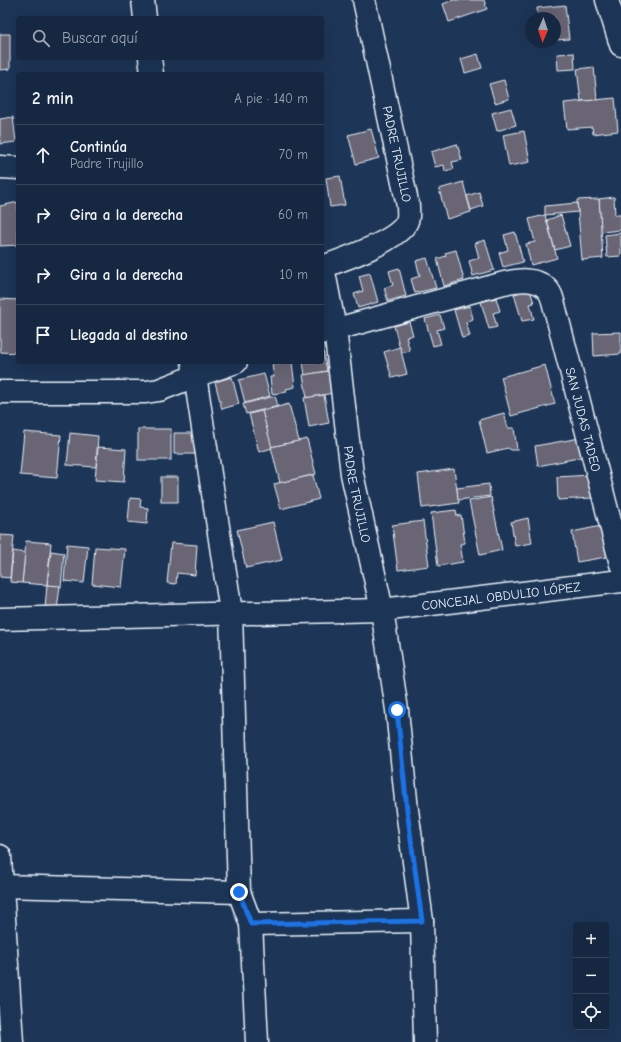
<!DOCTYPE html>
<html lang="es">
<head>
<meta charset="utf-8">
<style>
	body { margin:0; font-family:"Comic Neue",sans-serif; background:#1f3048; color:#f1f3f6 }
	.controls { position:absolute; right:12px; bottom:12px; display:grid; overflow:hidden; border-radius:4px; box-shadow:0 4px 16px #0002 }
	.controls button { width:36px; height:36px; display:grid; place-items:center; padding:0; border:0; border-bottom:1px solid #35445a; background:#162841; color:#f1f3f6; font:20px sans-serif }
	.compass { position:absolute; left:525px; top:12px; width:36px; height:36px; border-radius:50%; background:#162841; box-shadow:0 4px 16px #0002; rotate:182deg }
	.stop { position:absolute; width:12px; height:12px; margin:-9px; border:3px solid #1a73e8; border-radius:50%; background:#fff }
	.stop.end { background:#1a73e8; border-color:#fff; box-shadow:0 1px 4px #0008 }
	.list { margin:0; padding:0; list-style:none }
	h2 { display:flex; justify-content:space-between; align-items:center; height:52px; margin:0; padding:0 16px; font-size:17px }
	h2 small { font-size:13px; font-weight:400; color:#9ea6b1 }
	.list li { display:grid; grid-template-columns:26px 1fr auto; gap:12px; align-items:center; box-sizing:border-box; height:60px; padding:0 16px; border-top:1px solid #35445a }
	.list b { display:block; font-size:15px; white-space:nowrap }
	.list p { margin:0; font-size:13px; white-space:nowrap; color:#9ea6b1 }
	.list em { font-size:13px; font-style:normal; color:#9ea6b1 }
	.icon { flex:none; width:22px; height:22px; fill:none; stroke:currentColor; stroke-width:2; stroke-linecap:round; stroke-linejoin:round }
	.map { position:relative; flex:none; width:621px; height:1042px; overflow:hidden }
	.search { position:absolute; background:#162841; box-shadow:0 4px 16px #0002; left:16px; top:16px; width:308px; height:44px; display:flex; align-items:center; gap:10px; box-sizing:border-box; padding:0 14px; border-radius:4px; color:#9ea6b1; font-size:15px }
	.panel { position:absolute; background:#162841; box-shadow:0 4px 16px #0002; left:16px; top:72px; width:308px; height:292px; border-radius:4px }
	.map>svg:first-child { display:block }
	.building { fill:#696574; stroke:#e8f1f8 }
	.lines { fill:none; stroke-linecap:round; stroke-linejoin:round }
	.minor-casing { stroke:#e8f1f8; stroke-width:25 }
	.minor { stroke:#1d3557; stroke-width:22 }
	.route { stroke:#1a73e8; stroke-width:5 }
	.labels { text-anchor:middle; dominant-baseline:central; stroke-width:3.5; stroke-linejoin:round; paint-order:stroke }
	.street-label { font-size:13px; fill:#e8f1f8; stroke:#1d3557 }
</style>
</head>
<body>
<div class="map">
<svg width="621" height="1042" viewBox="0 0 621 1042">
	<rect width="100%" height="100%" fill="#1d3557"/>
	<filter id="ink" filterUnits="userSpaceOnUse"><feTurbulence type="fractalNoise" baseFrequency=".025" numOctaves="2"/><feDisplacementMap in="SourceGraphic" scale="8" xChannelSelector="R" yChannelSelector="G"/><feConvolveMatrix kernelMatrix="1 2 1 2 8 2 1 2 1" color-interpolation-filters="sRGB"/></filter>
	<g filter="url(#ink)">
		<g class="building">
			<polygon points="453,0 484,0 487,9 449,22 443,4"/>
			<polygon points="565,5 569,39 555,40 555,18 538,18 537,8"/>
			<polygon points="0,34 10,34 10,69 0,70"/>
			<polygon points="574,53 575,69 558,70 557,54"/>
			<polygon points="478,54 482,68 465,73 461,59"/>
			<polygon points="594,67 597,100 581,101 577,69"/>
			<polygon points="504,80 509,99 495,103 489,84"/>
			<polygon points="615,98 618,131 593,134 592,127 567,129 564,103"/>
			<polygon points="511,108 516,125 497,131 492,113"/>
			<polygon points="13,117 16,142 0,144 0,119"/>
			<polygon points="371,129 379,158 356,164 348,135"/>
			<polygon points="524,131 530,162 509,166 503,135"/>
			<polygon points="457,144 462,160 452,162 454,169 445,171 444,165 435,167 431,152"/>
			<polygon points="340,176 345,205 330,207 326,178"/>
			<polygon points="463,182 471,212 447,219 439,189"/>
			<polygon points="479,192 483,206 471,210 467,196"/>
			<polygon points="614,197 615,215 621,215 621,230 601,232 599,199"/>
			<polygon points="599,199 603,258 582,260 577,200"/>
			<polygon points="18,202 18,245 0,246 0,206"/>
			<polygon points="577,203 578,212 545,215 545,206"/>
			<polygon points="545,215 557,258 531,265 526,244 535,242 529,219"/>
			<polygon points="561,215 570,246 555,250 547,220"/>
			<polygon points="515,232 523,262 503,267 499,253 508,250 504,235"/>
			<polygon points="621,233 621,256 607,257 605,235"/>
			<polygon points="485,240 494,270 473,276 469,261 479,258 475,243"/>
			<polygon points="456,250 464,280 444,286 437,259 446,256 445,253"/>
			<polygon points="427,258 436,288 415,293 411,279 420,276 416,261"/>
			<polygon points="399,268 406,296 388,301 384,288 393,285 389,271"/>
			<polygon points="370,273 378,302 358,308 354,294 363,291 359,276"/>
			<polygon points="530,290 534,303 530,304 534,319 522,321 514,294"/>
			<polygon points="496,298 500,311 493,313 497,327 489,329 481,302"/>
			<polygon points="0,299 18,300 18,353 0,352"/>
			<polygon points="470,306 473,319 466,322 470,336 462,338 454,310"/>
			<polygon points="440,315 444,328 437,330 441,344 433,346 425,319"/>
			<polygon points="409,322 413,335 406,337 410,351 401,353 394,326"/>
			<polygon points="621,332 621,354 594,356 593,333"/>
			<polygon points="322,345 327,371 305,375 303,362 322,362"/>
			<polygon points="400,347 407,374 392,378 384,352"/>
			<polygon points="292,362 295,387 286,389 287,392 272,394 270,377 274,377 272,365"/>
			<polygon points="545,365 555,404 511,416 501,377"/>
			<polygon points="335,370 338,392 307,398 303,375"/>
			<polygon points="264,374 270,396 245,403 239,380"/>
			<polygon points="232,377 239,404 222,409 215,382"/>
			<polygon points="324,395 329,423 309,427 304,398"/>
			<polygon points="275,396 278,406 246,414 243,404"/>
			<polygon points="289,404 299,441 271,447 262,411"/>
			<polygon points="262,411 272,448 259,452 249,414"/>
			<polygon points="504,413 508,428 514,428 517,450 511,450 508,448 487,453 479,420"/>
			<rect x="138" y="429" width="33" height="31"/>
			<polygon points="24,432 61,435 57,478 20,475"/>
			<polygon points="70,433 98,436 96,467 67,465"/>
			<polygon points="174,433 194,433 195,454 174,454"/>
			<polygon points="580,438 583,457 538,466 535,446"/>
			<polygon points="307,439 316,474 280,483 271,447"/>
			<polygon points="98,447 126,449 124,482 95,480"/>
			<polygon points="454,469 459,503 422,508 418,474"/>
			<polygon points="313,475 319,499 281,509 274,484"/>
			<polygon points="591,475 592,498 558,500 557,477"/>
			<rect x="161" y="477" width="17" height="25"/>
			<polygon points="489,484 490,496 458,500 457,488"/>
			<polygon points="491,497 502,550 480,555 469,501"/>
			<polygon points="130,498 141,499 140,507 148,508 147,524 128,522"/>
			<polygon points="456,510 457,516 461,515 465,543 460,544 463,562 438,566 431,513"/>
			<polygon points="528,518 532,543 515,546 511,522"/>
			<polygon points="423,521 429,566 398,570 392,525"/>
			<polygon points="273,522 282,560 246,568 237,530"/>
			<polygon points="606,525 612,556 577,562 572,532"/>
			<polygon points="0,535 14,536 10,578 0,577"/>
			<polygon points="26,541 51,543 47,585 22,583"/>
			<polygon points="171,543 197,545 195,575 177,573 176,584 167,583"/>
			<polygon points="67,544 88,546 84,583 64,581"/>
			<polygon points="95,547 125,549 121,587 92,584"/>
			<polygon points="13,551 25,553 22,583 10,582"/>
			<polygon points="51,551 64,553 61,587 47,585"/>
			<polygon points="47,585 60,586 57,610 45,608"/>
		</g>
		<g class="lines">
			<g class="minor-casing">
				<g id="minor">
					<polyline points="143,0 145,18"/>
					<polyline points="607,0 621,45"/>
					<polyline points="150,58 152,74"/>
					<polyline points="0,167 18,168"/>
					<path d="M 322,267 C 342,260 400,240 407,221 C 409,217 408,210 408,206 L 364,0"/>
					<path id="s1" d="M 323,267 L 335,329 L 352,474 L 382,610 L 397,710 L 407,810 L 422,921 L 425,1042"/>
					<path id="s2" d="M 322,333 L 504,283 C 518,280 536,277 547,289 C 550,292 552,297 553,301 L 621,564"/>
					<polyline points="193,362 231,612 239,892 251,924 257,1042"/>
					<polyline points="0,392 146,392 159,390 195,376 236,362"/>
					<path id="s3" d="M 0,619 L 382,610 L 621,581"/>
					<polyline points="0,856 12,1042"/>
					<polyline points="0,886 239,892"/>
					<polyline points="251,924 422,921"/>
				</g>
			</g>
			<use href="#minor" class="minor"/>
		</g>
	</g>
	<g class="lines" filter="url(#ink)">
		<polyline class="route" points="239,892 251,924 422,921 407,810 397,710"/>
	</g>
	<g class="labels">
		<g class="street-label">
			<text transform="translate(397 154) rotate(78)">PADRE TRUJILLO</text>
			<text stroke="none"><textPath href="#s2" startOffset="370">SAN JUDAS TADEO</textPath></text>
			<text stroke="none"><textPath href="#s1" startOffset="230">PADRE TRUJILLO</textPath></text>
			<text stroke="none"><textPath href="#s3" startOffset="502">CONCEJAL OBDULIO LÓPEZ</textPath></text>
		</g>
	</g>
</svg>
<div class="controls">
<button>+</button>
<button>−</button>
<button><svg class="icon" aria-label="locate" viewBox="0 0 24 24"><circle cx="12" cy="12" r="6"/><path d="M12 2v4M12 18v4M2 12h4M18 12h4"/></svg></button>
</div>
<svg class="compass" viewBox="-18 -18 36 36"><path d="M0-13l5 13h-10z" fill="#e53935"/><path d="M0 13l5-13h-10z" fill="#9ea6b1"/></svg>
<div class="stop" style="left:397px;top:710px"></div>
<div class="stop end" style="left:239px;top:892px"></div>
<div class="search"><svg class="icon" aria-label="search" viewBox="0 0 24 24"><circle cx="10" cy="10" r="6"/><path d="M15 15l6 6"/></svg>Buscar aquí</div>
<section class="panel">
<h2>2 min<small>A pie · 140 m</small></h2>
<ul class="list">
<li><svg class="icon" aria-label="ahead" viewBox="0 0 24 24"><path d="M12 20V5M6 11l6-6 6 6"/></svg><div><b>Continúa</b><p>Padre Trujillo</p></div><em>70 m</em></li>
<li><svg class="icon" aria-label="right" viewBox="0 0 24 24"><path d="M7 20v-9h11M14 6l5 5-5 5"/></svg><div><b>Gira a la derecha</b></div><em>60 m</em></li>
<li><svg class="icon" aria-label="right" viewBox="0 0 24 24"><path d="M7 20v-9h11M14 6l5 5-5 5"/></svg><div><b>Gira a la derecha</b></div><em>10 m</em></li>
<li><svg class="icon" aria-label="arrive" viewBox="0 0 24 24"><path d="M6 21V4h12l-3 4 3 4H6"/></svg><div><b>Llegada al destino</b></div></li>
</ul>
</section>
</div>
</body>
</html>
